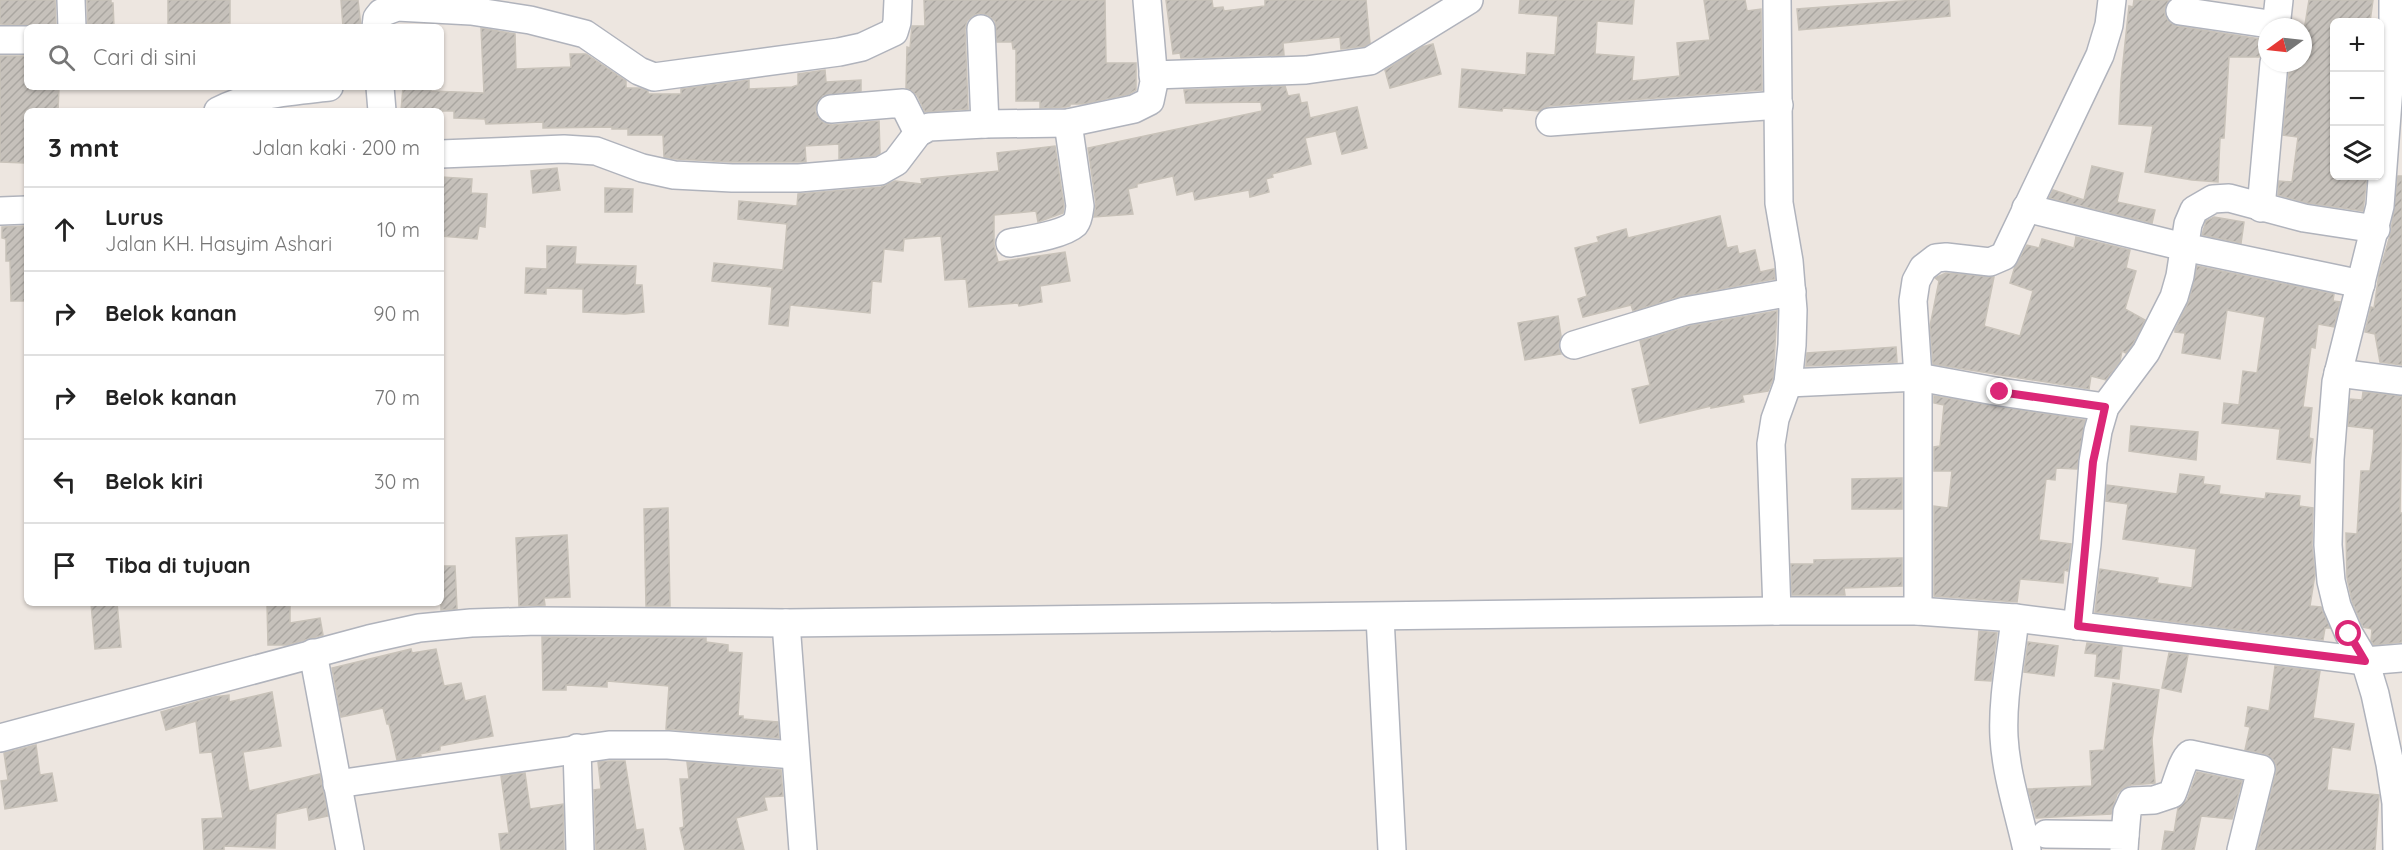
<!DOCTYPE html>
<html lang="id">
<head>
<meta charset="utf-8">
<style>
	body { margin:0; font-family:Quicksand,sans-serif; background:#f6f6f6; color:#222 }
	.controls { position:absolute; right:18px; top:18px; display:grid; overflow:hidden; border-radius:9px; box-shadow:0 2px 4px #0004 }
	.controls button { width:54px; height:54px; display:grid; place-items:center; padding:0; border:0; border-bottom:2px solid #e0e0e0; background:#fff; color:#222; font:30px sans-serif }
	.compass { position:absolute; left:2258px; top:18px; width:54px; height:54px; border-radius:50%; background:#fff; box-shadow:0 2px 4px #0004; rotate:255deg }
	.stop { position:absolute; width:18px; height:18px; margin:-14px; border:4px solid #db2777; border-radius:50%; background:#fff }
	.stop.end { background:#db2777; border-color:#fff; box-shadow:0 2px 6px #0008 }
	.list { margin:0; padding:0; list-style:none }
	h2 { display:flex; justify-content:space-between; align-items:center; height:78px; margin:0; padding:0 24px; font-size:26px }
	h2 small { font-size:20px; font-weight:400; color:#767676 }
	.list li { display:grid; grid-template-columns:39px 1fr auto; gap:18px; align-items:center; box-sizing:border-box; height:84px; padding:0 24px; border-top:2px solid #e0e0e0 }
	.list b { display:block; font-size:22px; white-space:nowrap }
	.list p { margin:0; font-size:20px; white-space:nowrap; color:#767676 }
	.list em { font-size:20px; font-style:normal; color:#767676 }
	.icon { flex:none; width:33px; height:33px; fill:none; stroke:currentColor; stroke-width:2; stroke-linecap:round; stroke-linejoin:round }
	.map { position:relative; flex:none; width:2402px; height:850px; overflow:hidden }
	.search { position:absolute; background:#fff; box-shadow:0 2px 4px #0004; left:24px; top:24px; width:420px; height:66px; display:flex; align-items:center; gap:15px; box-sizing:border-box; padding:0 21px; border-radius:9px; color:#767676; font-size:22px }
	.panel { position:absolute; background:#fff; box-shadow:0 2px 4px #0004; left:24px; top:108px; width:420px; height:498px; border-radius:9px }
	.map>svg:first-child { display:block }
	.building { fill:url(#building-hatch); stroke:#c8c2b9; stroke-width:1.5 }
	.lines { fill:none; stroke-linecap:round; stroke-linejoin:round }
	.minor-casing { stroke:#b0b3bc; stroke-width:30 }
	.minor { stroke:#fff; stroke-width:27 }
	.route { stroke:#db2777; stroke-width:8 }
</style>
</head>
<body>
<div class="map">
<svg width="2402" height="850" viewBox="0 0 2402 850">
	<defs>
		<pattern id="building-hatch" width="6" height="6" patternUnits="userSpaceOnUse" patternTransform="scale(1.5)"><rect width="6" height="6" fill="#c6c1bb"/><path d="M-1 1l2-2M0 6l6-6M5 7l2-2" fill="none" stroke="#aaa6a1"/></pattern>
	</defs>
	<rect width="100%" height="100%" fill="#ede6e0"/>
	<g class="building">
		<polygon points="0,0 55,0 56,27 0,24"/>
		<polygon points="87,0 111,0 111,3 113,3 114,27 88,27"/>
		<polygon points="168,0 230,0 230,23 168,24"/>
		<polygon points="341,0 358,0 361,27 343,27"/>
		<polygon points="924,0 1105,0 1106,63 1136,63 1136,90 1129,94 1083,104 1070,104 1070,106 1066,107 1040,108 1040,101 1016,101 1016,49 1013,49 1012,42 997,42 995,21 988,15 980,13 972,16 967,21 965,29 968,109 925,112 917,95 906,88 907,47 910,48 912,26 925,26"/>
		<polygon points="1166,0 1212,0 1213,8 1223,7 1224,11 1265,6 1265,0 1366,0 1370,43 1365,46 1341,49 1340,37 1283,43 1284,55 1181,58 1180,53 1173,54"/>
		<polygon points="1520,0 1634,0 1632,24 1597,21 1595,54 1634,57 1632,81 1680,76 1677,43 1710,40 1704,0 1745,0 1747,11 1761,9 1762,90 1549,106 1540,111 1503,108 1502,111 1459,107 1462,69 1526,75 1527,53 1555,55 1558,16 1519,13"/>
		<polygon points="1916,0 1949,0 1950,16 1799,30 1797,9"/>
		<polygon points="2134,0 2169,0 2165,8 2165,16 2170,23 2177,26 2260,39 2260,57 2229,57 2224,138 2220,138 2218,182 2192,180 2145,172 2153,126 2119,124 2121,81 2129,6 2133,7"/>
		<polygon points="2309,0 2373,0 2370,22 2334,22 2334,176 2367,176 2363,211 2307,203 2278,195 2279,181 2292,182 2298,137 2283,135 2290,63 2303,63 2303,37"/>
		<polygon points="481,28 515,34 516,69 571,67 570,54 586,54 626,81 626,88 639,88 648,91 648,94 681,94 681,89 749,80 749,89 792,87 798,85 798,74 825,70 826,82 861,80 861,91 823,96 817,103 815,111 818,117 824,123 832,125 879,121 880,153 875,156 839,159 839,144 805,146 806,162 731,162 676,159 664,157 663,135 628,135 628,129 612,129 612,127 543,128 543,122 486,124 485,119 454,118 454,111 401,111 403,87 431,88 431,91 484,93"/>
		<polygon points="1433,44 1441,74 1390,88 1385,70 1422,47"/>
		<polygon points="0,56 27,56 27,87 59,87 58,111 27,111 25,163 0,162"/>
		<polygon points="1285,86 1288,96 1299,94 1301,103 1307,102 1310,118 1357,107 1367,148 1342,154 1336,131 1305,138 1311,164 1272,174 1273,177 1266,179 1269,192 1250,197 1249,190 1195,200 1193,191 1177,195 1173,176 1137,184 1137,187 1128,189 1133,214 1094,217 1096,204 1088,148 1262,111 1261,102 1186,103 1184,90"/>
		<polygon points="1055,146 1064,206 1063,213 1038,222 1036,211 994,215 994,245 998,262 1065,252 1070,281 1040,286 1042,302 1019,306 1018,303 969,307 966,279 945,280 941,236 904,239 903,251 884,249 881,282 872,281 870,313 790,305 788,326 769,324 772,287 712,281 714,263 783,270 787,224 738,219 739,201 797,206 798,194 881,187 895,181 922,184 921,179 999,171 997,153"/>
		<polygon points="2092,166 2123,173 2117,202 2155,210 2152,223 2049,198 2053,190 2084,200"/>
		<polygon points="557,168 560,190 533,193 531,171"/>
		<polygon points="2398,176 2402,176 2402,365 2380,362 2375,334 2365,332 2371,307 2374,308 2379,274 2391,232"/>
		<polygon points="441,177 472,179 471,193 487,194 485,227 479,226 477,239 441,236"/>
		<polygon points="605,188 633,189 632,212 605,212"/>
		<polygon points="1720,216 1727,248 1737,246 1739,254 1755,250 1760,272 1774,269 1775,279 1682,296 1633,311 1631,305 1583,317 1578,299 1587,296 1575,248 1599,242 1597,237 1626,229 1628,238"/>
		<polygon points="2214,217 2244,222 2241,243 2202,235 2206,221"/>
		<polygon points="27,226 27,301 11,301 10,261 6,261 6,239 2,238 2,227"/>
		<polygon points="2076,237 2130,250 2126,268 2136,271 2125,309 2145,320 2133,344 2126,353 2122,351 2120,361 2106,380 2091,376 2089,389 1933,364 1930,326 1939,281 1935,278 1946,273 1994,277 1984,326 2020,336 2033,291 2010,283 2015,266 2027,245 2039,248 2042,239 2074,248"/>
		<polygon points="547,246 576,247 575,264 636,266 635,285 642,285 644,312 625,314 583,312 583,289 546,288 546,294 525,293 526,268 547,269"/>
		<polygon points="2197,266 2334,294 2333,301 2340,302 2334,327 2318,324 2315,348 2311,347 2303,407 2312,408 2309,438 2313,439 2310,463 2277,459 2280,429 2222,423 2224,403 2239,405 2243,371 2257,373 2265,317 2227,310 2220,359 2182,353 2185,333 2175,332 2175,330 2189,301"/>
		<polygon points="1777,311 1773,379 1768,391 1742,395 1744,402 1711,408 1711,406 1640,423 1632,389 1650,385 1640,341 1689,326"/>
		<polygon points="1558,316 1561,336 1559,349 1561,354 1525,360 1518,323"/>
		<polygon points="1896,347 1897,362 1806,366 1807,353"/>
		<polygon points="2363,392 2402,396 2400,513 2402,513 2402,642 2374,645 2371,641 2372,629 2363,627 2352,601 2347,578 2346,533 2357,534 2361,471 2370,471 2373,449 2374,429 2348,426 2350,399 2362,400"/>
		<polygon points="1934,396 2085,420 2077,469 2056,468 2055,480 2046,479 2039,540 2071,544 2068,571 2064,570 2063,583 2020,579 2017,602 1934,596 1934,506 1948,508 1952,471 1934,471 1934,447 1940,446 1944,405 1934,403"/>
		<polygon points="2131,426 2198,432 2196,460 2129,451"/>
		<polygon points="2180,474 2204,477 2203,484 2220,486 2219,494 2265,499 2266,493 2300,496 2299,506 2313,508 2312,545 2315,574 2310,606 2321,607 2330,628 2325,628 2323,640 2095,612 2100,569 2158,578 2157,583 2192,588 2196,549 2123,539 2128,504 2106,501 2107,485 2177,494"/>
		<polygon points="1902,478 1902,509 1852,509 1852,479"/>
		<polygon points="668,508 670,606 646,606 644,509"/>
		<polygon points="567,535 570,597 544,598 545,605 519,606 516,538"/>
		<polygon points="1902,558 1902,586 1844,588 1845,595 1792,595 1791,564 1814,564 1814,560"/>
		<polygon points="441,566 455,566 457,609 441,610"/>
		<polygon points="91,603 117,603 121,647 95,649"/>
		<polygon points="267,603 290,603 290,623 320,618 323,635 287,645 268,645"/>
		<polygon points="1979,631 1997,633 1991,681 1975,680"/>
		<polygon points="542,637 706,638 706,642 728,645 728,652 742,653 738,716 743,716 743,719 778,722 779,738 666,729 669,686 607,681 607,687 566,685 566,690 543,690"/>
		<polygon points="2028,642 2058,646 2054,676 2024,672"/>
		<polygon points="2087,643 2122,647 2119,679 2095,676 2097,654 2085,653"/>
		<polygon points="411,649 412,653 436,649 444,686 461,683 465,701 485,696 493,736 440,746 440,750 420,754 421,756 397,760 389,724 387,724 383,708 341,717 332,668"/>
		<polygon points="2169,653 2188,655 2181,692 2162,688"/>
		<polygon points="2275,666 2320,671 2313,718 2354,724 2350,750 2332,747 2327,790 2379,795 2375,850 2257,850 2276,773 2276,765 2272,758 2265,754 2245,750 2250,727 2245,726 2248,707 2269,711"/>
		<polygon points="2113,683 2159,690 2152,740 2155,783 2131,785 2123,788 2117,794 2111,814 2036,818 2028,789 2092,786 2090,751 2104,750"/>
		<polygon points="272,692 281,746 243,752 249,791 320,774 328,816 309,820 307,807 276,814 275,848 224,846 224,850 204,850 202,819 223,818 212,752 200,753 196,721 166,730 161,712 214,697 229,695 229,702"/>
		<polygon points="36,745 40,775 52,773 57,801 5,809 1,781 8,780 4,753"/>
		<polygon points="610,761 625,761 636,830 643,829 646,850 596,850 594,790 601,789 598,762"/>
		<polygon points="687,762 781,770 783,796 764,797 767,810 736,818 744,850 685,850 680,828 684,827 680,779 689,779"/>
		<polygon points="2197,772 2242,781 2232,819 2201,816 2194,850 2162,850 2165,831 2174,832 2178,808 2187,800"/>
		<polygon points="525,773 530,809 563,804 564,850 501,850 499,834 509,833 501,776"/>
	</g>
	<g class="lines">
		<g class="minor-casing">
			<g id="minor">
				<polyline points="71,0 72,27"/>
				<polyline points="1777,0 1779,203 1789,261 1793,310 1792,345 1788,383 1775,419 1771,444 1777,611"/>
				<polyline points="2393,0 2393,35 2380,206 2336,382 2330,459 2328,545 2331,581 2337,606 2349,634 2365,661 2375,694 2390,764 2396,803 2397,850"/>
				<polyline points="2180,11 2276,25"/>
				<polyline points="376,27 377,18 381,13 397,7 471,11 530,20 585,34 639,71 654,77 839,52 862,47 894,32 897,22 898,0"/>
				<polyline points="2276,27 2279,0"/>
				<polyline points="981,29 985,124 1068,123 1134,109 1150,101 1154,82 1147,0"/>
				<polyline points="0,40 27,40"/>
				<polyline points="1153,75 1306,70 1370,61 1469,0"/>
				<polyline points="380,87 382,111"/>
				<polyline points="831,109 903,103 918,133"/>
				<path d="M 218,111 C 250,94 293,91 329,87"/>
				<polyline points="1550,122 1779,105"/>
				<polyline points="441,154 564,149 596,151 642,168 674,175 732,178 799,178 880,171 896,162 918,133 929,127 985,124"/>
				<polyline points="2026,208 2184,247 2361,284"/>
				<polyline points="2261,208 2274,63"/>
				<polyline points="0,211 27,210"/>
				<path d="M 1010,243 C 1026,240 1063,235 1075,224 C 1079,219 1079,212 1080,206 L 1068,123"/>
				<polyline points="1574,345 1685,311 1792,292"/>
				<polyline points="2338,373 2402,381"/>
				<polyline points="1788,383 1918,377 2000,392 2105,407"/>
				<polyline points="1918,611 1918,377 1913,301 1916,281 1923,268 1936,258 1946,257 1990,262 2004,256 2100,55 2109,25 2112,0"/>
				<polyline points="1380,617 1392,850"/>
				<path d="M 2015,618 C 2011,657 2002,698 2004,737 C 2006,775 2019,813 2027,850"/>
				<polyline points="786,623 803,850"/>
				<polyline points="2077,626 2087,544 2093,462 2098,431 2105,407 2146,352 2174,297 2180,276 2188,224 2194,210 2213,199 2229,198 2304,218 2376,229"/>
				<polyline points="313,653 350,850"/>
				<polyline points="0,738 369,639 419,628 471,623 538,621 786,623 1777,611 1918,611 2015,618 2365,661 2402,658"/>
				<polyline points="577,748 580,850"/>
				<polyline points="337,784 609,745 668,745 794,755"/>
				<polyline points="2046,834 2125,835 2124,850"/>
				<path d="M 2125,835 L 2127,812 L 2132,801 L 2154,800 L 2172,794 C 2177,783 2182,760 2190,754 L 2261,769 L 2241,850"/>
			</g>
		</g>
		<use href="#minor" class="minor"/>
	</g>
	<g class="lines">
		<polyline class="route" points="2000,392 2105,407 2093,462 2078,626 2365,661 2349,634"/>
	</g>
</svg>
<div class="controls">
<button>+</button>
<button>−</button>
<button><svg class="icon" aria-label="layers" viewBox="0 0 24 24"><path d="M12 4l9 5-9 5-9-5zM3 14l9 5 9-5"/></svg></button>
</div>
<svg class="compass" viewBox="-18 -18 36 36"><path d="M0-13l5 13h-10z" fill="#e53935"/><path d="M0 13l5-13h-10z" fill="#767676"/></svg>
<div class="stop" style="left:2349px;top:634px"></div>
<div class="stop end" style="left:2000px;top:392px"></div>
<div class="search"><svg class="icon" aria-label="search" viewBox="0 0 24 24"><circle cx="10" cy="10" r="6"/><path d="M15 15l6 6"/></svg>Cari di sini</div>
<section class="panel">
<h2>3 mnt<small>Jalan kaki · 200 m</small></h2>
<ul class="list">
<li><svg class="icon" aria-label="ahead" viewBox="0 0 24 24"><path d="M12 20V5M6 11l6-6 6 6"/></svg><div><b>Lurus</b><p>Jalan KH. Hasyim Ashari</p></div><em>10 m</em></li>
<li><svg class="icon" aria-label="right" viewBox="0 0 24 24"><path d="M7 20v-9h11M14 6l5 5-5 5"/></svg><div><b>Belok kanan</b></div><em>90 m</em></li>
<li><svg class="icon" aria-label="right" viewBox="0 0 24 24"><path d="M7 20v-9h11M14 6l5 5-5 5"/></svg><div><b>Belok kanan</b></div><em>70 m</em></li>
<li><svg class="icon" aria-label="left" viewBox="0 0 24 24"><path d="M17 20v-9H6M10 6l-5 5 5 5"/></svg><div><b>Belok kiri</b></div><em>30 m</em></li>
<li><svg class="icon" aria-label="arrive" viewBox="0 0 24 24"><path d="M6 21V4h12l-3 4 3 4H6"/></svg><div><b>Tiba di tujuan</b></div></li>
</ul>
</section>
</div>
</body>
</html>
